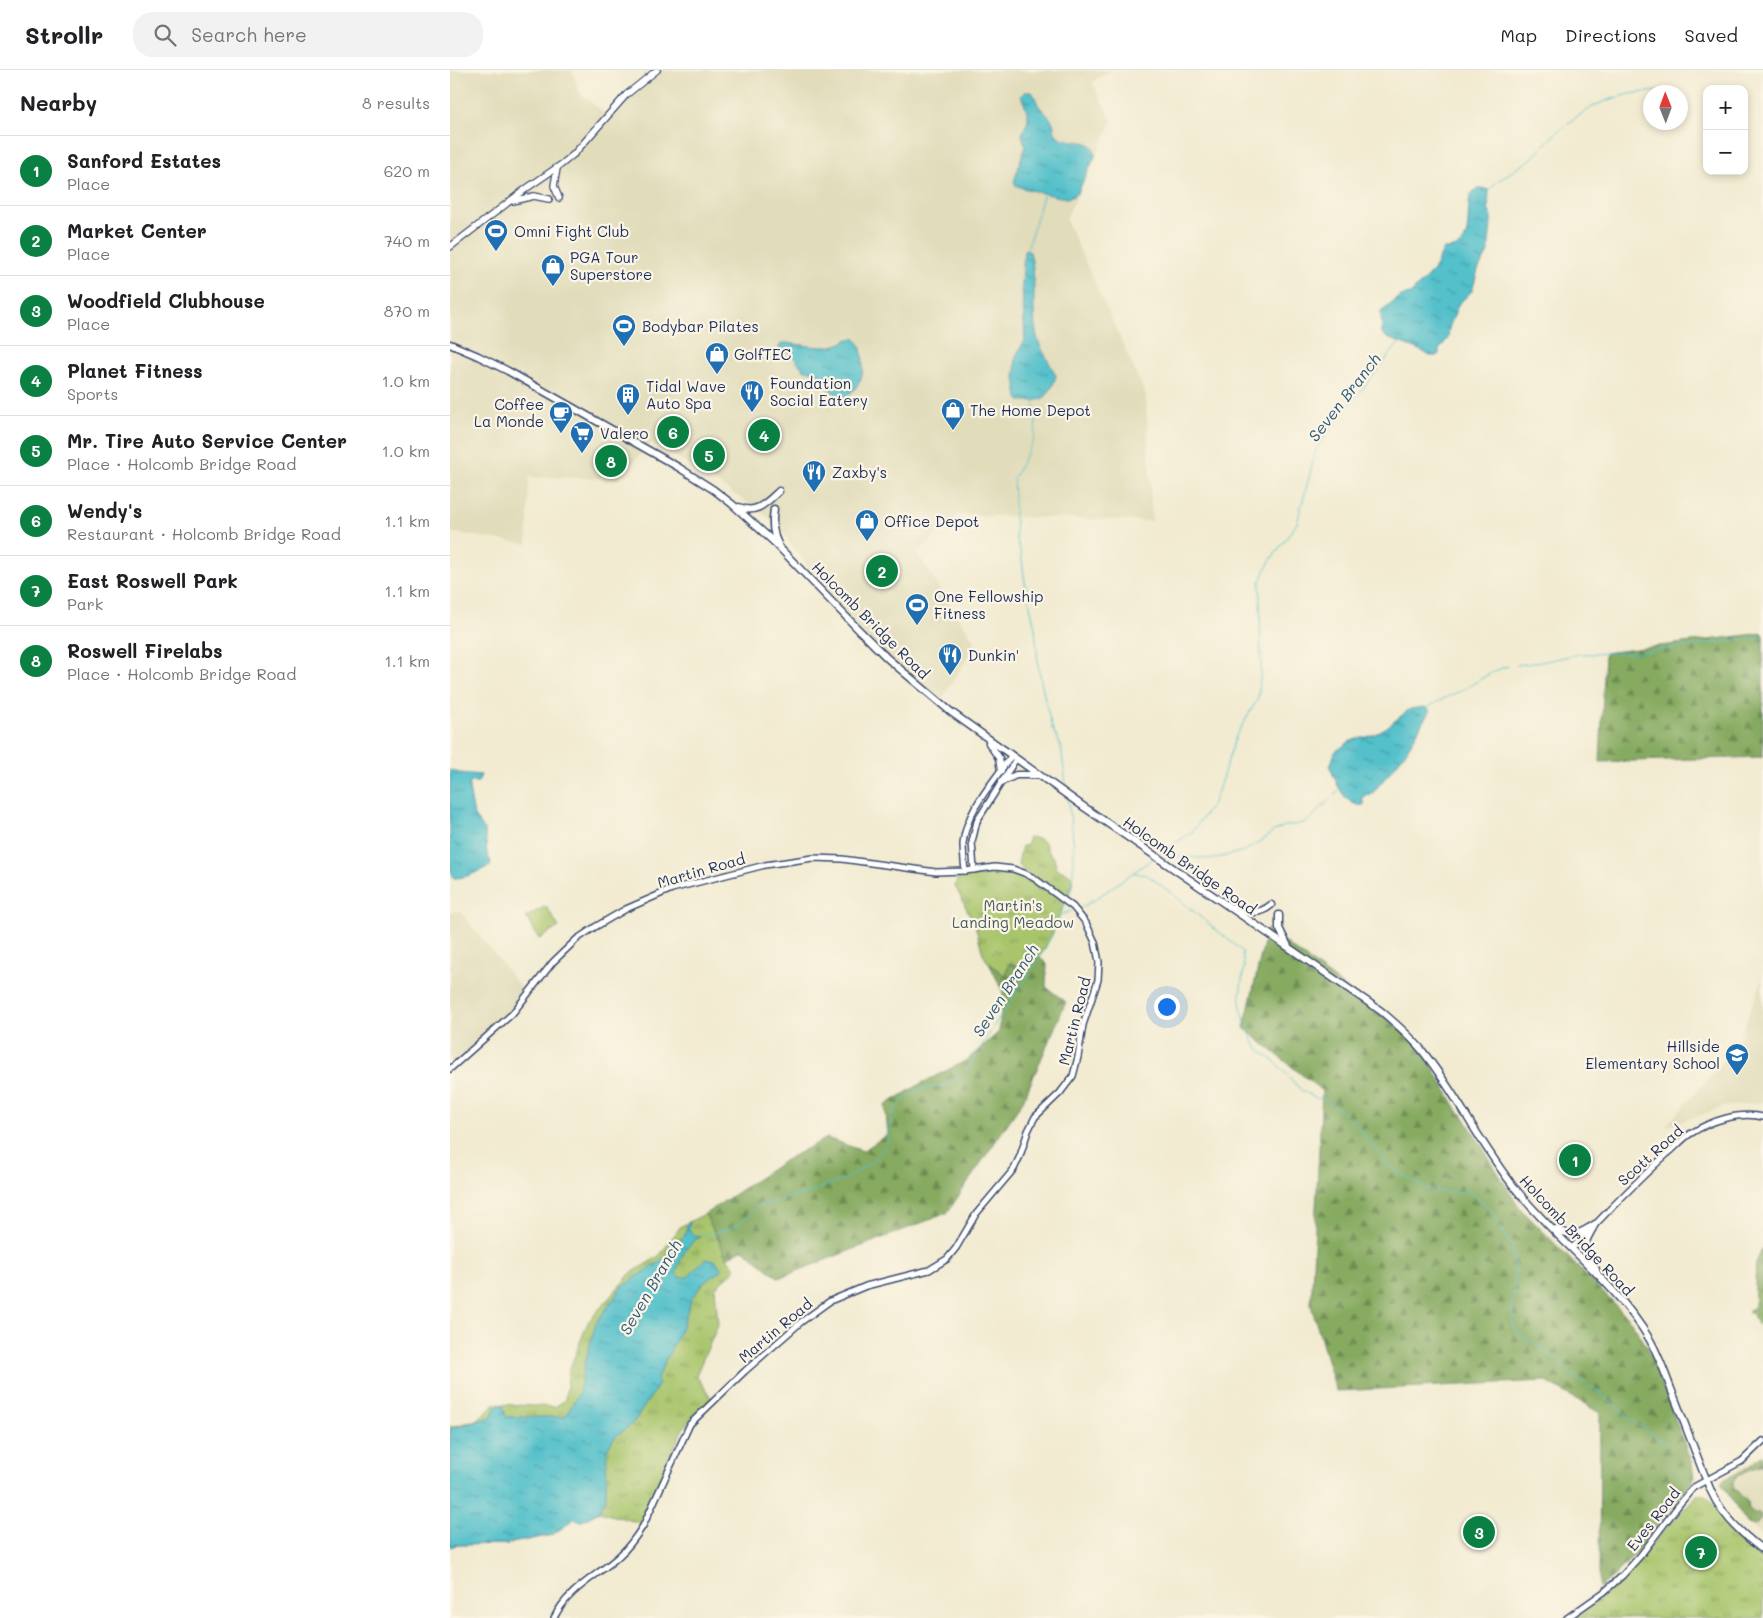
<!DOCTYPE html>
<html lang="en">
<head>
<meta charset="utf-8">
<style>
	body { margin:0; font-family:Mali,sans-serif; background:#f2f2f2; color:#202124 }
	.controls { position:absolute; right:15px; top:15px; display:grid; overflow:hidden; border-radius:10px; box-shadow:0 2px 8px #0003 }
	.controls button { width:45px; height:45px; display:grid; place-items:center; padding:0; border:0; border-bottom:1px solid #e0e0e0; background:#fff; color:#202124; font:25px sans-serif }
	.compass { position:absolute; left:1193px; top:15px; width:45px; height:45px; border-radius:50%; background:#fff; box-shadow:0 2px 8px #0003; rotate:359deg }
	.you { position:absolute; left:716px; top:936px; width:18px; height:18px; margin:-12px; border:4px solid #fff; border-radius:50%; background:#1a73e8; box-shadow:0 0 0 8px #1a73e833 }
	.badge { display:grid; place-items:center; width:32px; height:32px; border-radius:50%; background:#0b8043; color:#fff; font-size:16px; font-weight:700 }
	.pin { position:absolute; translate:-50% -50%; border:2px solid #fff; box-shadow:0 1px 5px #0006 }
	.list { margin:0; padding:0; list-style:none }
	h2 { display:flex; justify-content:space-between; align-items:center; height:65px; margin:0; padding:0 20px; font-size:21px }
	h2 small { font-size:16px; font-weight:400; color:#757577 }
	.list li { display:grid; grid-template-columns:32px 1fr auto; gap:15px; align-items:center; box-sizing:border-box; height:70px; padding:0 20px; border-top:1px solid #e0e0e0 }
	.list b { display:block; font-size:19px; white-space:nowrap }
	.list p { margin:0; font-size:16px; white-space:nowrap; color:#757577 }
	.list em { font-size:16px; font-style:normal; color:#757577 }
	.icon { flex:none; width:28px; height:28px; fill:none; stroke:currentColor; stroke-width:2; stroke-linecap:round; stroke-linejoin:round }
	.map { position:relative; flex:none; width:1313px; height:1548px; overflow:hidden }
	header { display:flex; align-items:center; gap:30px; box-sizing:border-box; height:70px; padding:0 25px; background:#fff; border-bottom:1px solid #e0e0e0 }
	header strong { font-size:24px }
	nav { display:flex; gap:28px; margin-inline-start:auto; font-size:18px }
	.search { width:350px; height:45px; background:#f2f2f2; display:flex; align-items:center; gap:12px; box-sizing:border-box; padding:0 18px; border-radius:20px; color:#757577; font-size:19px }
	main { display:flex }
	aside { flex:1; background:#fff }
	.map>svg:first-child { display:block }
	.built { fill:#e1dcba }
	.grass { fill:#a8c56c; stroke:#627a65 }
	.forest { fill:url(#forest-firs); stroke:#506c5f }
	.park { fill:url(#park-tufts); stroke:#627a65 }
	.water { fill:url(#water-ripples); stroke:#367894 }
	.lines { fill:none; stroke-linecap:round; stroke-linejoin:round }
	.stream { stroke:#52c0ca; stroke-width:1 }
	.tertiary-casing { stroke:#3b4b6f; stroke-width:8 }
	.secondary-casing { stroke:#3b4b6f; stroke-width:8 }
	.primary-casing { stroke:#3b4b6f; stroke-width:9 }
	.tertiary { stroke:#fff; stroke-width:5 }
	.secondary { stroke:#fff; stroke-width:5.5 }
	.primary { stroke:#fff; stroke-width:6 }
	.labels { text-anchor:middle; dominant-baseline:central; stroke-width:4.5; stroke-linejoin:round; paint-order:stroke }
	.poi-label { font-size:15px; fill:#1b2f5e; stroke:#fcf5e5; text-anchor:start }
	.street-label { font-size:15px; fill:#1b2f5e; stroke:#fcf5e5 }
	.park-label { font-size:15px; fill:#455c62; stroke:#fcf5e5 }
	.water-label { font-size:16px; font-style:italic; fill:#2c5a7e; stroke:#fcf5e5 }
</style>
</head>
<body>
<header>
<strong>Strollr</strong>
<div class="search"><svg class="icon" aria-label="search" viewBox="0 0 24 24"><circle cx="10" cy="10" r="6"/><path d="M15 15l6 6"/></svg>Search here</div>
<nav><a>Map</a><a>Directions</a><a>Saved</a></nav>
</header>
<main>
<aside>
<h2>Nearby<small>8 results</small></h2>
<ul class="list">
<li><span class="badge">1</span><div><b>Sanford Estates</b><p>Place</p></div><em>620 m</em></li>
<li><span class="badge">2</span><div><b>Market Center</b><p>Place</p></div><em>740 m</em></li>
<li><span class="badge">3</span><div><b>Woodfield Clubhouse</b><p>Place</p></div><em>870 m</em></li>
<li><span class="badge">4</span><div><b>Planet Fitness</b><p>Sports</p></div><em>1.0 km</em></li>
<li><span class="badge">5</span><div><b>Mr. Tire Auto Service Center</b><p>Place · Holcomb Bridge Road</p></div><em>1.0 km</em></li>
<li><span class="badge">6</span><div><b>Wendy's</b><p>Restaurant · Holcomb Bridge Road</p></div><em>1.1 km</em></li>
<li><span class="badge">7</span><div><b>East Roswell Park</b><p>Park</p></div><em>1.1 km</em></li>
<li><span class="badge">8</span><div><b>Roswell Firelabs</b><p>Place · Holcomb Bridge Road</p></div><em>1.1 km</em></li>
</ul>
</aside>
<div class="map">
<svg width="1313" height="1548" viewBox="0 0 1313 1548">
	<defs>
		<pattern id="forest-firs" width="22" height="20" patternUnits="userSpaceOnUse" patternTransform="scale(1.25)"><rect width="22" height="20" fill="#86aa60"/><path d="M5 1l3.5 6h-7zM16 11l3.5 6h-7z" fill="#6d8b52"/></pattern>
		<pattern id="park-tufts" width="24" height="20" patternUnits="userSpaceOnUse" patternTransform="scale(1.25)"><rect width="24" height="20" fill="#a8c56c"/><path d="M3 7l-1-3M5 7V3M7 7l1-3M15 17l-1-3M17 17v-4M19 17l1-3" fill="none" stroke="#88a05c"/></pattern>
		<pattern id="water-ripples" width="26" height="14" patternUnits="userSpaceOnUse" patternTransform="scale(1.25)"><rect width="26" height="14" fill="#52c0ca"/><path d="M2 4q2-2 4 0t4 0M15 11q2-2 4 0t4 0" fill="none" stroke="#439ca7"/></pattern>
	</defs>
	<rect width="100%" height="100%" fill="#fcf5e5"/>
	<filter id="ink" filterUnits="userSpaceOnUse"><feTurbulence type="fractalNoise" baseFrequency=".02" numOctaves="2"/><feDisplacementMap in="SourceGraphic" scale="10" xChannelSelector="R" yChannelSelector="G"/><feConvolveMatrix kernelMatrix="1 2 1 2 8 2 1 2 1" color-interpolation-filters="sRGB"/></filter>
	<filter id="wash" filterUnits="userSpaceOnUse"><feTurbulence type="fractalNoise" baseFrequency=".0096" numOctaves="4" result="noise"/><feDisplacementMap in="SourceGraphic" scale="20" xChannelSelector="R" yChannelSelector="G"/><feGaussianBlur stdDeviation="1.12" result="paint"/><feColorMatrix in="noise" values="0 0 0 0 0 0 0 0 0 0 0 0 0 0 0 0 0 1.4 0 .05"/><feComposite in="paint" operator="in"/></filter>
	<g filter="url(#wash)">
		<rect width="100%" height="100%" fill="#f2ebd1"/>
		<g class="built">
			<polygon points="0,0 122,0 130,24 158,46 205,0 661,0 642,12 662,52 616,149 696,325 702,451 508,445 467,483 526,574 490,632 459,611 390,542 326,453 295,431 227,387 201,373 168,409 79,407 77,474 0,462"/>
			<polygon points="10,841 79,928 25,978 0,997 0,843"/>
			<polygon points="1313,908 1313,1032 1274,1037 1215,1057 1285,979"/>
			<polygon points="1313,1383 1313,1467 1302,1457 1296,1454 1270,1413 1272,1408 1301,1393"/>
		</g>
		<polygon class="grass" points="96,836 109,857 89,869 76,847"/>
		<g class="forest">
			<polygon points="1313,563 1313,687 1150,692 1155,583"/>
			<path d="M 817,859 L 969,973 L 1009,1043 L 1012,1044 L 1068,1136 L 1180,1250 L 1198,1278 L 1242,1394 L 1244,1407 L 1243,1412 C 1210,1446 1188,1490 1149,1518 L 1150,1343 L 1095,1311 L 886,1321 L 861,1235 L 872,1021 L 794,958 Z"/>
			<polygon points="581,880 597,894 596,917 616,932 573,1031 497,1143 329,1208 293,1179 277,1188 255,1144 334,1091 377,1068 413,1081 438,1064 435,1035 474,1012 517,990 549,962 553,922 539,893 554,906 560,894 572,899"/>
			<polygon points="1313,1177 1313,1223 1309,1234 1313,1238 1313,1249 1307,1255 1303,1244 1298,1241 1300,1239 1304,1238 1306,1193"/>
			<path d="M 1313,1385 L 1313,1395 C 1303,1398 1289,1403 1283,1412 L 1284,1418 L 1299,1433 L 1297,1437 L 1305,1444 L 1308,1442 L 1311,1445 L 1311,1449 L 1305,1456 L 1298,1454 L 1295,1450 L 1272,1414 L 1272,1411 L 1299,1397 Z"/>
		</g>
		<g class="park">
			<path d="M 579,767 L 589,769 L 595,773 L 598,781 L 604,788 L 607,799 C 611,801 616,802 619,804 C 627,810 619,824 616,831 L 573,800 L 568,794 L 572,776 L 576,776 Z"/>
			<polygon points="542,801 561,801 575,805 615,832 602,865 590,887 581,880 571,898 560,893 554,905 537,891 533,884 525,855 505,816 509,805"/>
			<polygon points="255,1144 277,1188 286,1199 265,1218 268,1255 246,1305 262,1329 247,1341 232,1360 191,1453 149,1442 132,1451 124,1449 102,1465 56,1474 6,1475 0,1477 0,1357 27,1350 44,1334 105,1337 115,1330 119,1301 138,1252 180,1204 209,1186 231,1156"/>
			<polygon points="1247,1425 1255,1425 1259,1428 1283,1460 1313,1487 1313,1548 1124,1548 1154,1525 1185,1494 1221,1453"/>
		</g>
		<g class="water">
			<path d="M 574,22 L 582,22 C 586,27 586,32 589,36 C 593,42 599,45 602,51 C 605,56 603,62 608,66 C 620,76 646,65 645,86 L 628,122 C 624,126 622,127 617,128 C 613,128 574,119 570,117 C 565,115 566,116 564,112 L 575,76 L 572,64 L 578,51 L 578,44 L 571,25 Z"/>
			<path d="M 1031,118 L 1039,120 L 1038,139 L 1041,146 L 1041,153 L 1038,182 L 1028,200 L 1022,221 L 1008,235 L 999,258 L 998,268 L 989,280 L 989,284 L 986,286 L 980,286 L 972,281 L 938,268 L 932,264 L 931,242 L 951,226 L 960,224 L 983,201 L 994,179 C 1027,180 1014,145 1021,124 L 1025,120 Z"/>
			<path d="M 574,180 L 580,182 C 588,210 580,239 587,267 C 591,280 600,293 606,306 C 598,330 594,331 570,331 L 568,328 L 565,307 L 566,286 L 575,270 L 572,214 Z"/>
			<path d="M 398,269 L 406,269 C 413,276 415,299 411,308 C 408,316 401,325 393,328 L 381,321 L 367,303 L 353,299 L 340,282 L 329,282 L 329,277 L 332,273 C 355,273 377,284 398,269 Z"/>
			<path d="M 974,637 L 979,639 L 979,642 C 970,655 964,670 955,683 C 944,698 932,711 921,725 L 912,727 L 914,735 C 895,738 886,712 880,697 L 885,682 L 899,672 L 911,667 L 917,667 L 925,664 L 937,657 L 960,639 Z"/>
			<path d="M 0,700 L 10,703 L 31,705 L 28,712 L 22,712 L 19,714 L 19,718 L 24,746 L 35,761 L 37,784 L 41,792 L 40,796 C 27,801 19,808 4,808 L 0,801 Z"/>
			<path d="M 240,1152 L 239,1160 L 241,1163 L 250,1167 C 235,1174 232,1188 226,1202 L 229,1207 L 238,1207 L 255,1189 L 266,1191 L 272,1200 L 254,1212 L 242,1228 L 231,1259 L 207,1308 L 209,1314 L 184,1352 L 164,1368 L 157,1380 L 156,1427 L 149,1442 L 132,1451 L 124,1449 L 102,1465 L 56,1474 L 6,1475 L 0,1477 L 0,1359 L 41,1347 L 47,1335 L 53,1335 L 56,1347 L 115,1347 L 129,1323 L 134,1296 L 146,1253 L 172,1217 L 215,1188 L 235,1165 L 237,1154 Z"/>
		</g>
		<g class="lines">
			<g class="stream">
				<path d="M 1039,120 C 1050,107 1068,99 1082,88 C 1090,80 1097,71 1106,63 C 1124,48 1144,33 1168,27 C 1186,21 1206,22 1225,20"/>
				<polyline points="577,180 594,123"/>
				<polyline points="584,330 586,353 584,370 563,409 566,468 571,483 575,513 585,558 588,595 595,630 602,658 611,676 617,722"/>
				<polyline points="1067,595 1091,592 1129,584 1186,583 1302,568 1313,568"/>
				<path d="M 977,638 C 989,630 1003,625 1016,618 C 1030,610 1041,601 1058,596"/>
				<polyline points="713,782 725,786 763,789 794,781 814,769 824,761 835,756 845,755 857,752 890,719"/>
				<polyline points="709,784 742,762 762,735 768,721 786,666 808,628 811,601 810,511 820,491 847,453 866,380 875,366 949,273"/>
				<polyline points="684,803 697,805 720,822 792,881 794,897 790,925 791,937 796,955 803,971 809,980 825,992 851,1020 866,1028 874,1029 902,1049 941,1098 977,1119 996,1122 1019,1121 1040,1139 1062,1177 1066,1205 1062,1237 1063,1253 1065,1259 1069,1264 1097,1282 1129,1310 1150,1323 1180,1349 1216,1374"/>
				<path d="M 616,830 C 630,794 622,765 618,728"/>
				<polyline points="626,840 641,832 704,788"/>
				<polyline points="612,844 622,841"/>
				<polyline points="247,1165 255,1166 288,1155 309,1136 361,1122 397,1108 420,1093 436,1076 439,1055 445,1040 452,1031 460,1024 471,1019 500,1014 517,1000 549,948 595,879 615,834"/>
			</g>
		</g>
	</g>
	<g filter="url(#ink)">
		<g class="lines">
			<g class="tertiary-casing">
				<g id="tertiary">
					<polyline points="524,800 522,772 527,751 566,689"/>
					<path d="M 515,801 C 514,792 513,783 513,774 C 516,740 543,713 561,686"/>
					<path d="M 0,999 L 62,944 L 103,892 L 127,869 L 145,857 L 176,839 L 222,819 L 315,795 L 363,788 L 392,789 L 486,802 L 515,801 L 545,797 L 563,799 L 574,803 L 584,808 L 623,837 L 636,853 L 645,872 L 649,892 L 648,910 L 633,955 L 628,987 L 623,1006 L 610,1023 L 585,1047 L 578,1061 L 570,1086 L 564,1099 L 526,1144 L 506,1178 L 497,1189 L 479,1200 L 416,1216 L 380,1231 L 351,1252 L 295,1301 L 240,1354 L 193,1456 C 186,1467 179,1477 169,1486 C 146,1507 118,1519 104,1548"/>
					<path d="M 1122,1178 C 1153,1147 1184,1113 1217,1084 C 1225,1078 1232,1069 1240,1064 C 1260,1051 1289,1041 1313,1047"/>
					<polyline points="1117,1548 1154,1522 1172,1506 1190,1486 1228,1436 1244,1417 1292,1391 1313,1371"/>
				</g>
			</g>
			<g class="secondary-casing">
				<g id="secondary">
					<polyline points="107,98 104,116 109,128"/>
					<polyline points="63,131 84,126 99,129"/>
					<polyline points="0,177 77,118 112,94 124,84 176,25 207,0"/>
				</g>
			</g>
			<g class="primary-casing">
				<g id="primary">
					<path d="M 0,274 L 28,286 L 58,301 L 228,397 L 264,420 L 282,434 L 325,473 L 407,558 L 437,588 L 501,642 L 634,737 L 931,941 C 946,954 962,967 974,983 C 1008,1026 1031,1076 1065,1118 C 1107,1171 1165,1211 1200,1270 C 1209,1286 1215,1303 1221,1319 C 1235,1353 1247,1388 1261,1421 C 1271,1444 1293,1465 1313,1480"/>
					<path d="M 289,437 C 306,445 317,432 329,421"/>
					<path d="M 324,439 C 322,451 322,463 328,474"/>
					<polyline points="539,673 549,688 551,701"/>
					<polyline points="551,712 566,705 588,705"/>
					<path d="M 783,837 C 798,842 808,846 821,835"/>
					<polyline points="829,845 829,858 838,876"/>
					<path d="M 1145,1154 C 1141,1163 1131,1174 1137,1185 C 1141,1191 1145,1195 1147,1203"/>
					<path d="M 1106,1159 C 1126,1168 1126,1165 1144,1155"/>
				</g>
			</g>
			<use href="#tertiary" class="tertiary"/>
			<use href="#secondary" class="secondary"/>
			<use href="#primary" class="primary"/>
		</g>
	</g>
	<defs>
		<g id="stadium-pin" transform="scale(1.25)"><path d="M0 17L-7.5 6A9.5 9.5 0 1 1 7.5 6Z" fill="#1f6fb2" stroke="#fcf5e5"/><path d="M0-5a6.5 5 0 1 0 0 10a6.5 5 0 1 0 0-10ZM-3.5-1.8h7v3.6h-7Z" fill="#fff"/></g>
		<g id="shop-pin" transform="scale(1.25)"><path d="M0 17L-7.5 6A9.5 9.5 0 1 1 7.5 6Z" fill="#1f6fb2" stroke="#fcf5e5"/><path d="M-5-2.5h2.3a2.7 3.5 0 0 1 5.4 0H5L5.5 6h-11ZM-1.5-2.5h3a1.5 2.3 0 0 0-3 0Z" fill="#fff"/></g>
		<g id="restaurant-pin" transform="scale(1.25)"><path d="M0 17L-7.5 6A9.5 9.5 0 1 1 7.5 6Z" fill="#1f6fb2" stroke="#fcf5e5"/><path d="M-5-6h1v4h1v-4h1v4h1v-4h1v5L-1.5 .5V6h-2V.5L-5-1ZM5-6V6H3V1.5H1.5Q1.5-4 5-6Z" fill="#fff"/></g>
		<g id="building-pin" transform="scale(1.25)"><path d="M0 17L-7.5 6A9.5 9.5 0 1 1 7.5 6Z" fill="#1f6fb2" stroke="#fcf5e5"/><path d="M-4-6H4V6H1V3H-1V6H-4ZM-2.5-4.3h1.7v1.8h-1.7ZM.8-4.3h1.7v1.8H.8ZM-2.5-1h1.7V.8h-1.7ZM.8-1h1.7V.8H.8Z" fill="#fff"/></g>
		<g id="cafe-pin" transform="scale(1.25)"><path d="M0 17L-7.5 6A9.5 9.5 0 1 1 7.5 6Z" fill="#1f6fb2" stroke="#fcf5e5"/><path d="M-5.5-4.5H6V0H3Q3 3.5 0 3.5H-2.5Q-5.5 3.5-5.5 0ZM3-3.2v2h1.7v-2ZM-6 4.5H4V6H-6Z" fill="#fff"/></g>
		<g id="supermarket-pin" transform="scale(1.25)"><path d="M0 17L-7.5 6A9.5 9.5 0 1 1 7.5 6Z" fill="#1f6fb2" stroke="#fcf5e5"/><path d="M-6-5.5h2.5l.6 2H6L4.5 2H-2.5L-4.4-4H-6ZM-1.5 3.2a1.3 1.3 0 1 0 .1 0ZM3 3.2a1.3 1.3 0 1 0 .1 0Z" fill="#fff"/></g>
		<g id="school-pin" transform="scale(1.25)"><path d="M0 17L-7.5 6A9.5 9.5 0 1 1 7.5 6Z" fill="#1f6fb2" stroke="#fcf5e5"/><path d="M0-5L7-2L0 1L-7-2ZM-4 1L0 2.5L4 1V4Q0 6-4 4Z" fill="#fff"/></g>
	</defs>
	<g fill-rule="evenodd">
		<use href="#stadium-pin" x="46" y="161"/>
		<use href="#shop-pin" x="103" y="196"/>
		<use href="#stadium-pin" x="174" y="256"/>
		<use href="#shop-pin" x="267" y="284"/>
		<use href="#restaurant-pin" x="302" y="322"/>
		<use href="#building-pin" x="178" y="325"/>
		<use href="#shop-pin" x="503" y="340"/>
		<use href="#cafe-pin" x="111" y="343"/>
		<use href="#supermarket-pin" x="132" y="363"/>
		<use href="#restaurant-pin" x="364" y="402"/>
		<use href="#shop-pin" x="417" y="451"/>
		<use href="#stadium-pin" x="467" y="535"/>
		<use href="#restaurant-pin" x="500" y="585"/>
		<use href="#school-pin" x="1287" y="985"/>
	</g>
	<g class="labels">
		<g class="poi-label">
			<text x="64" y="161">Omni Fight Club</text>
			<text x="120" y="187">PGA Tour<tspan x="120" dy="17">Superstore</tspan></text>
			<text x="192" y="256">Bodybar Pilates</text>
			<text x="284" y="284">GolfTEC</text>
			<text x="320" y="313">Foundation<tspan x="320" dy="17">Social Eatery</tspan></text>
			<text x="196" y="316">Tidal Wave<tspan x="196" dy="17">Auto Spa</tspan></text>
			<text x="94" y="334" text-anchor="end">Coffee<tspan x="94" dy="17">La Monde</tspan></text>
			<text x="520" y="340">The Home Depot</text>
			<text x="150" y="363">Valero</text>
			<text x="382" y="402">Zaxby's</text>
			<text x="434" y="451">Office Depot</text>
			<text x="484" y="526">One Fellowship<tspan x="484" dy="17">Fitness</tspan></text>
			<text x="518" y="585">Dunkin'</text>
			<text x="1270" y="976" text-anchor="end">Hillside<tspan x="1270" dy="17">Elementary School</tspan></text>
		</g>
		<g class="street-label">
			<text transform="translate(421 550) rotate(45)">Holcomb Bridge Road</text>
			<text transform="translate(740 795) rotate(35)">Holcomb Bridge Road</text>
			<text transform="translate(251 800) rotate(-16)">Martin Road</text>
			<text transform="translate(624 951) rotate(-76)">Martin Road</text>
			<text transform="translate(1200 1085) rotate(-42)">Scott Road</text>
			<text transform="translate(1127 1165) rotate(47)">Holcomb Bridge Road</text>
			<text transform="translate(325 1260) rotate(-40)">Martin Road</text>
			<text transform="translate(1203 1449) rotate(-52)">Eves Road</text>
		</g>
		<g class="park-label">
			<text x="563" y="835">Martin's<tspan x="563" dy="17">Landing Meadow</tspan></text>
		</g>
		<g class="water-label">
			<text transform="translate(894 327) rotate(-52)">Seven Branch</text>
			<text transform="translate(555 920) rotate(-57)">Seven Branch</text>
			<text transform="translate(200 1217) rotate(-60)">Seven Branch</text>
		</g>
	</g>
</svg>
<div class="controls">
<button>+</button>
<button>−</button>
</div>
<svg class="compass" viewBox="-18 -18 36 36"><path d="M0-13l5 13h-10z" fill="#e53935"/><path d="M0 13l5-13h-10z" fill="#757577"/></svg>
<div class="you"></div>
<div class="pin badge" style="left:1125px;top:1090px">1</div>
<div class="pin badge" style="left:432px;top:501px">2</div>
<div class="pin badge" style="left:1029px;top:1462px">3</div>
<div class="pin badge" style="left:314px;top:365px">4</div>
<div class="pin badge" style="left:259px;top:385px">5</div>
<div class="pin badge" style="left:223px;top:362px">6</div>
<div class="pin badge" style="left:1251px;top:1482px">7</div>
<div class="pin badge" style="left:161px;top:391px">8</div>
</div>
</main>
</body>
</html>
